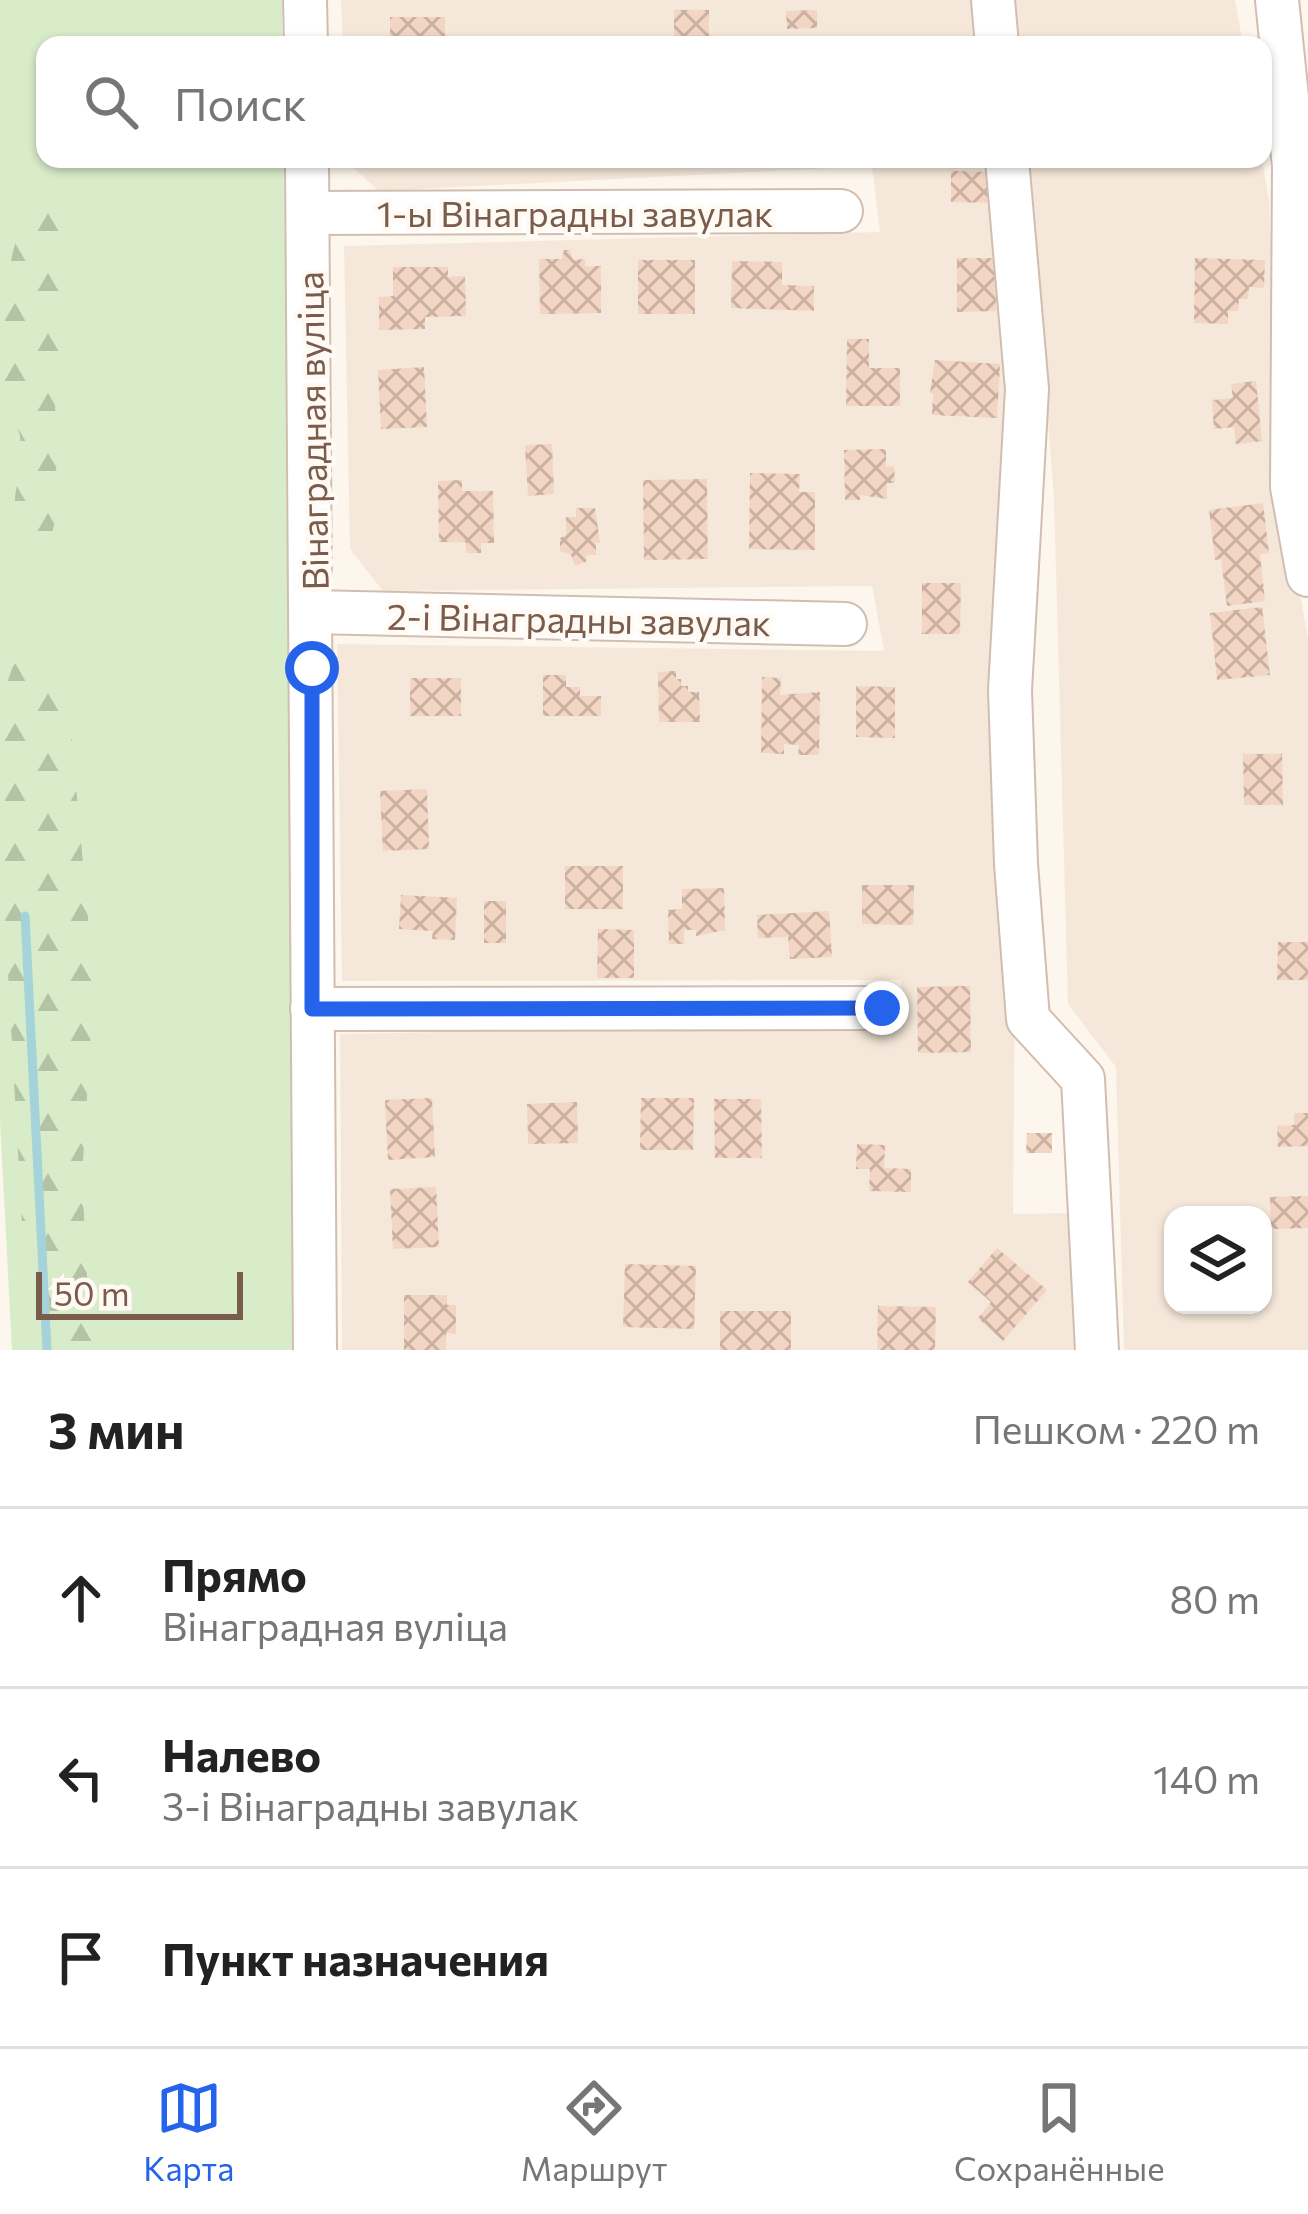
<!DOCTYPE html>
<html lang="ru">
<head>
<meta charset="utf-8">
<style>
	body { margin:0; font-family:Commissioner,sans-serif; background:#f2f2f2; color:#222 }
	.controls { position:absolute; right:36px; bottom:36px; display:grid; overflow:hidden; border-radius:24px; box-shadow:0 3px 9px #0004 }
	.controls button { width:108px; height:108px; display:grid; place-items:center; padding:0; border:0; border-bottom:3px solid #e0e0e0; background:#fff; color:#222; font:60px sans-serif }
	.scale { position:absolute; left:36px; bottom:30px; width:207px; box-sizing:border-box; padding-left:12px; border:6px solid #7a5c4d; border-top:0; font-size:33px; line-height:42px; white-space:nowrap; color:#7a5c4d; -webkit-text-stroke:9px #fffaf3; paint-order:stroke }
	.stop { position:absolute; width:36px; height:36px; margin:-27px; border:9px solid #2563eb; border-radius:50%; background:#fff }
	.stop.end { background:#2563eb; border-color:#fff; box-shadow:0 3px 12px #0008 }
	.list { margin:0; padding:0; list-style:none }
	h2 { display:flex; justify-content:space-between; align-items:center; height:156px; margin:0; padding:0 48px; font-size:51px }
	h2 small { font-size:39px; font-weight:400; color:#767676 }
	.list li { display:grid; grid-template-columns:78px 1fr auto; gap:36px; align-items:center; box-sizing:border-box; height:180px; padding:0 48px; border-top:3px solid #e0e0e0 }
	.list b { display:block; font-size:45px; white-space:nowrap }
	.list p { margin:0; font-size:39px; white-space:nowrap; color:#767676 }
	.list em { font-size:39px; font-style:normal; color:#767676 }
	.icon { flex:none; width:66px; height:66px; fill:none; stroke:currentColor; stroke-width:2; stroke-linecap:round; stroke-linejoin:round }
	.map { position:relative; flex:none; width:1308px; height:1350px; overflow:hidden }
	.search { position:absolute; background:#fff; box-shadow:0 3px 9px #0004; left:36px; right:36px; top:36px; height:132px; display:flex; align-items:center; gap:30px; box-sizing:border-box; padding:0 42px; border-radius:24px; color:#767676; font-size:45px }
	.sheet { height:696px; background:#fff }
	nav { display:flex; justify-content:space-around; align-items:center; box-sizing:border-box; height:168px; border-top:3px solid #e0e0e0; background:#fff; font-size:33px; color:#767676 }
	nav a { display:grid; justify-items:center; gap:6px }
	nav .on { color:#2563eb }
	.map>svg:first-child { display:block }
	.residential { fill:#f5e8da; fill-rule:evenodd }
	.grass { fill:#d8ecc9 }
	.forest { fill:url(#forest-firs) }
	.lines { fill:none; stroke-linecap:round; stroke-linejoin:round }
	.stream { stroke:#a5d3da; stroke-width:9 }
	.building { fill:url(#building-cross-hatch) }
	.minor-casing { stroke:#d1beb0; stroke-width:46 }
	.minor { stroke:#fff; stroke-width:42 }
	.route { stroke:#2563eb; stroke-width:15 }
	.labels { text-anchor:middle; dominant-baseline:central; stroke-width:9; stroke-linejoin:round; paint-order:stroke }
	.street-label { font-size:36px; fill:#7a5c4d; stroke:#fffaf3 }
</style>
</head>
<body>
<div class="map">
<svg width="1308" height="1350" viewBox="0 0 1308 1350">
	<defs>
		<pattern id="forest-firs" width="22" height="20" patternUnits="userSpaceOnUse" patternTransform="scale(3)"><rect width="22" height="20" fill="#d8ecc9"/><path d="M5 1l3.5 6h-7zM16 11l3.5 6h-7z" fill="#b4c2a5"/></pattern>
		<pattern id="building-cross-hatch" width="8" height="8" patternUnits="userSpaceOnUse" patternTransform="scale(3)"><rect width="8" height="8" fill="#f3d5c3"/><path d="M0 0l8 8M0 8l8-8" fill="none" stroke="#cab0a1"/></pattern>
	</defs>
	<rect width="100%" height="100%" fill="#fdf6ec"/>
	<g class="residential">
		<polygon points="341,0 985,0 989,45 343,45"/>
		<polygon points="1016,0 1235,0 1243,45 1019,45"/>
		<polygon points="350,159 1000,159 1020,381 1013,1214 1077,1213 1080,1350 342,1350 340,1034 904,1023 901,980 342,981 337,644 884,651 872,586 383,591 350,549 344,246 880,232 872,166 379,191 350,165"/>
		<path d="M 1028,159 L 1262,159 L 1269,201 L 1281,490 L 1308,638 L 1308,1350 L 1124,1350 L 1116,1067 L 1068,1004 L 1054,499 ZM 1173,1215 L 1263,1215 L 1263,1305 L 1173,1305 Z"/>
	</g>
	<polygon class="grass" points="0,0 282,0 282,45 45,45 45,159 284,159 297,1350 12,1350 0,1121"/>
	<g class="forest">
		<path d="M 43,195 C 66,196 71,213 73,233 L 55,397 L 57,513 L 51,537 L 32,548 L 22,544 C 4,511 23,478 21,443 C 19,420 5,402 0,381 C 0,340 5,218 43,195 Z"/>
		<polygon points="34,649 51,655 66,677 94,984 82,1177 87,1276 99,1350 29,1350 0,830 0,703 13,666 26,651"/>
	</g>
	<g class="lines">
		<polyline class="stream" points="25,916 47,1350"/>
	</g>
	<g class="building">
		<rect x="674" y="10" width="35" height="35"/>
		<polygon points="817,10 817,28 787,29 786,11"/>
		<rect x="390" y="17" width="55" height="24"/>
		<polygon points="951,171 993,172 993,203 951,202"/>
		<polygon points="564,250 570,250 573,260 585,259 585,266 601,266 601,313 540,314 539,259 562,259"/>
		<polygon points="957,258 995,258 996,311 957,312"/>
		<polygon points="1195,258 1265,260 1264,288 1249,287 1248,299 1239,299 1238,311 1228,311 1228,324 1194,323"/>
		<rect x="638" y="260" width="57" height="54"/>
		<polygon points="732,261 782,262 782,285 814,286 814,311 731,308"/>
		<polygon points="393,267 448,267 448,277 465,276 466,316 425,317 425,329 379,330 379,297 393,296"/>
		<polygon points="847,339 869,339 869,368 900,368 900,406 846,406"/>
		<polygon points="935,360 1000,364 997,418 932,415 933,393 930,393"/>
		<polygon points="424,367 427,427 381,429 378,370"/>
		<polygon points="1256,381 1262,441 1236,444 1234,427 1214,429 1212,400 1233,398 1231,384"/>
		<polygon points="552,444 554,494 528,496 525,445"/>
		<polygon points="886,449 886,467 894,466 895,483 887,483 887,499 860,495 860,500 845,500 844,450"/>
		<polygon points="750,473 800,474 799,492 815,492 815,550 749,549"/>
		<polygon points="707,479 708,559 644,560 643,480"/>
		<polygon points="462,480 462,491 493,491 494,543 481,543 481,553 466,553 466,542 439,542 438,481"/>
		<polygon points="1263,503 1269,553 1260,554 1265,601 1227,606 1221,559 1215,560 1209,510"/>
		<polygon points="576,508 595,508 600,543 596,543 596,555 586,555 586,562 575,566 571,555 560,551 560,538 566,535 566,517 576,517"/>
		<polygon points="922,583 961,583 960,634 922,634"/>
		<polygon points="1262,607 1270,675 1217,680 1210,613"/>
		<polygon points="676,671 676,679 681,679 681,686 688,686 688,692 699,692 700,722 659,722 658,672"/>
		<polygon points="543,675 566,675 566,687 580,687 580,696 601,696 601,716 543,716"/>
		<polygon points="762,677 781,678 780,695 820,692 819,755 798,755 799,745 784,744 784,754 761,753"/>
		<rect x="410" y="678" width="51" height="38"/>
		<polygon points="856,686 895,687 895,738 856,737"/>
		<polygon points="1243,754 1282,754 1283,805 1244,805"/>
		<polygon points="427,789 429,849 383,851 380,791"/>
		<rect x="565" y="866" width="58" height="43"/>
		<polygon points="862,885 914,885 913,925 862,924"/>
		<polygon points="724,888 725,930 696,936 696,930 684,930 684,944 669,944 668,910 682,909 682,889"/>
		<polygon points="401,895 457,898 455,940 432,939 433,931 399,929"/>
		<rect x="484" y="901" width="22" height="42"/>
		<polygon points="829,911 832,957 790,959 788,937 758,938 757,915"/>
		<polygon points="598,929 634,930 634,978 597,978"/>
		<polygon points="1278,942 1308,942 1308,980 1277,980"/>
		<polygon points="970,986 971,1052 918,1053 917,987"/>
		<polygon points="432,1098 435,1157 388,1160 385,1100"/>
		<polygon points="641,1098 694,1098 693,1150 640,1150"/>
		<polygon points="714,1099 761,1099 762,1158 715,1158"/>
		<polygon points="577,1102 578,1143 528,1144 527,1104"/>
		<polygon points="1294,1113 1308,1113 1308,1146 1278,1147 1277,1126 1294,1125"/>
		<polygon points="1027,1133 1052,1133 1052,1153 1026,1153"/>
		<polygon points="857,1144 885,1145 884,1168 911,1169 911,1192 869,1191 870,1169 856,1169"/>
		<polygon points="436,1187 439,1247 393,1249 390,1189"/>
		<polygon points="1308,1196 1308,1228 1271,1229 1270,1197"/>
		<polygon points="997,1248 1047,1290 1003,1341 978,1318 991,1302 968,1282"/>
		<polygon points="625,1264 696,1266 694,1329 623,1327"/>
		<polygon points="404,1295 447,1295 447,1305 456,1305 456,1334 446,1333 446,1350 404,1350"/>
		<polygon points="878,1306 936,1307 935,1350 877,1350"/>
		<rect x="720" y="1311" width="71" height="39"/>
	</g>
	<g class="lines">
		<g class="minor-casing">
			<g id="minor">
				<polyline points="305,0 306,45"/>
				<polyline points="993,0 997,45"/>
				<polyline points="1277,0 1294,166 1292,487 1308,575"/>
				<polyline points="307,159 315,1350"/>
				<polyline points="1007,159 1027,389 1010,690 1016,864 1028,1019 1083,1079 1097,1350"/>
				<polyline points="308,213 841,211"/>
				<polyline points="313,612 845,624"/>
				<polyline points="312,1009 882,1008"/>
			</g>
		</g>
		<use href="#minor" class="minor"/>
	</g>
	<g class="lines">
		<polyline class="route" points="312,668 312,1009 882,1008"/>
	</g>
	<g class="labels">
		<g class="street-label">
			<text x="575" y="212">1-ы Вінаградны завулак</text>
			<text transform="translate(311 431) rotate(-91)">Вінаградная вуліца</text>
			<text transform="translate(579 618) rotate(1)">2-і Вінаградны завулак</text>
		</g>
	</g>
</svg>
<div class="controls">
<button><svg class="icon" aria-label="layers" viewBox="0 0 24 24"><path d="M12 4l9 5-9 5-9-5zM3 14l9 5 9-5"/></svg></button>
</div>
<div class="scale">50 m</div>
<div class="stop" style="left:312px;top:668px"></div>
<div class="stop end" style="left:882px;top:1008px"></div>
<div class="search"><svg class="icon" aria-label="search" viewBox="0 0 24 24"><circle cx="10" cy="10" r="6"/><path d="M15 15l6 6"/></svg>Поиск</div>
</div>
<section class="sheet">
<h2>3 мин<small>Пешком · 220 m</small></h2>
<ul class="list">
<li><svg class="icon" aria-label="ahead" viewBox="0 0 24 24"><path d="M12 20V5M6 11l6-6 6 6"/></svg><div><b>Прямо</b><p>Вінаградная вуліца</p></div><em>80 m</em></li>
<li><svg class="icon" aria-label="left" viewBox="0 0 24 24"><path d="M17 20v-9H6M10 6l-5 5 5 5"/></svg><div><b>Налево</b><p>3-і Вінаградны завулак</p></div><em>140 m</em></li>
<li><svg class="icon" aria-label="arrive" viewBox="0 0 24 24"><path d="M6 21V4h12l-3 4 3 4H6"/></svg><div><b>Пункт назначения</b></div></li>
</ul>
</section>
<nav>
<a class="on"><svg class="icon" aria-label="map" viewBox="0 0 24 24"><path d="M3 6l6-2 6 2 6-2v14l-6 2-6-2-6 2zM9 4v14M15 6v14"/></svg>Карта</a>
<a><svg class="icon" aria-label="directions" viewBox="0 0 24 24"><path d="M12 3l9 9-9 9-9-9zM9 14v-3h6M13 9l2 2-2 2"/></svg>Маршрут</a>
<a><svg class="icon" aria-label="saved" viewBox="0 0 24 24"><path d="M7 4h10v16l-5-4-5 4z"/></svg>Сохранённые</a>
</nav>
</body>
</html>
